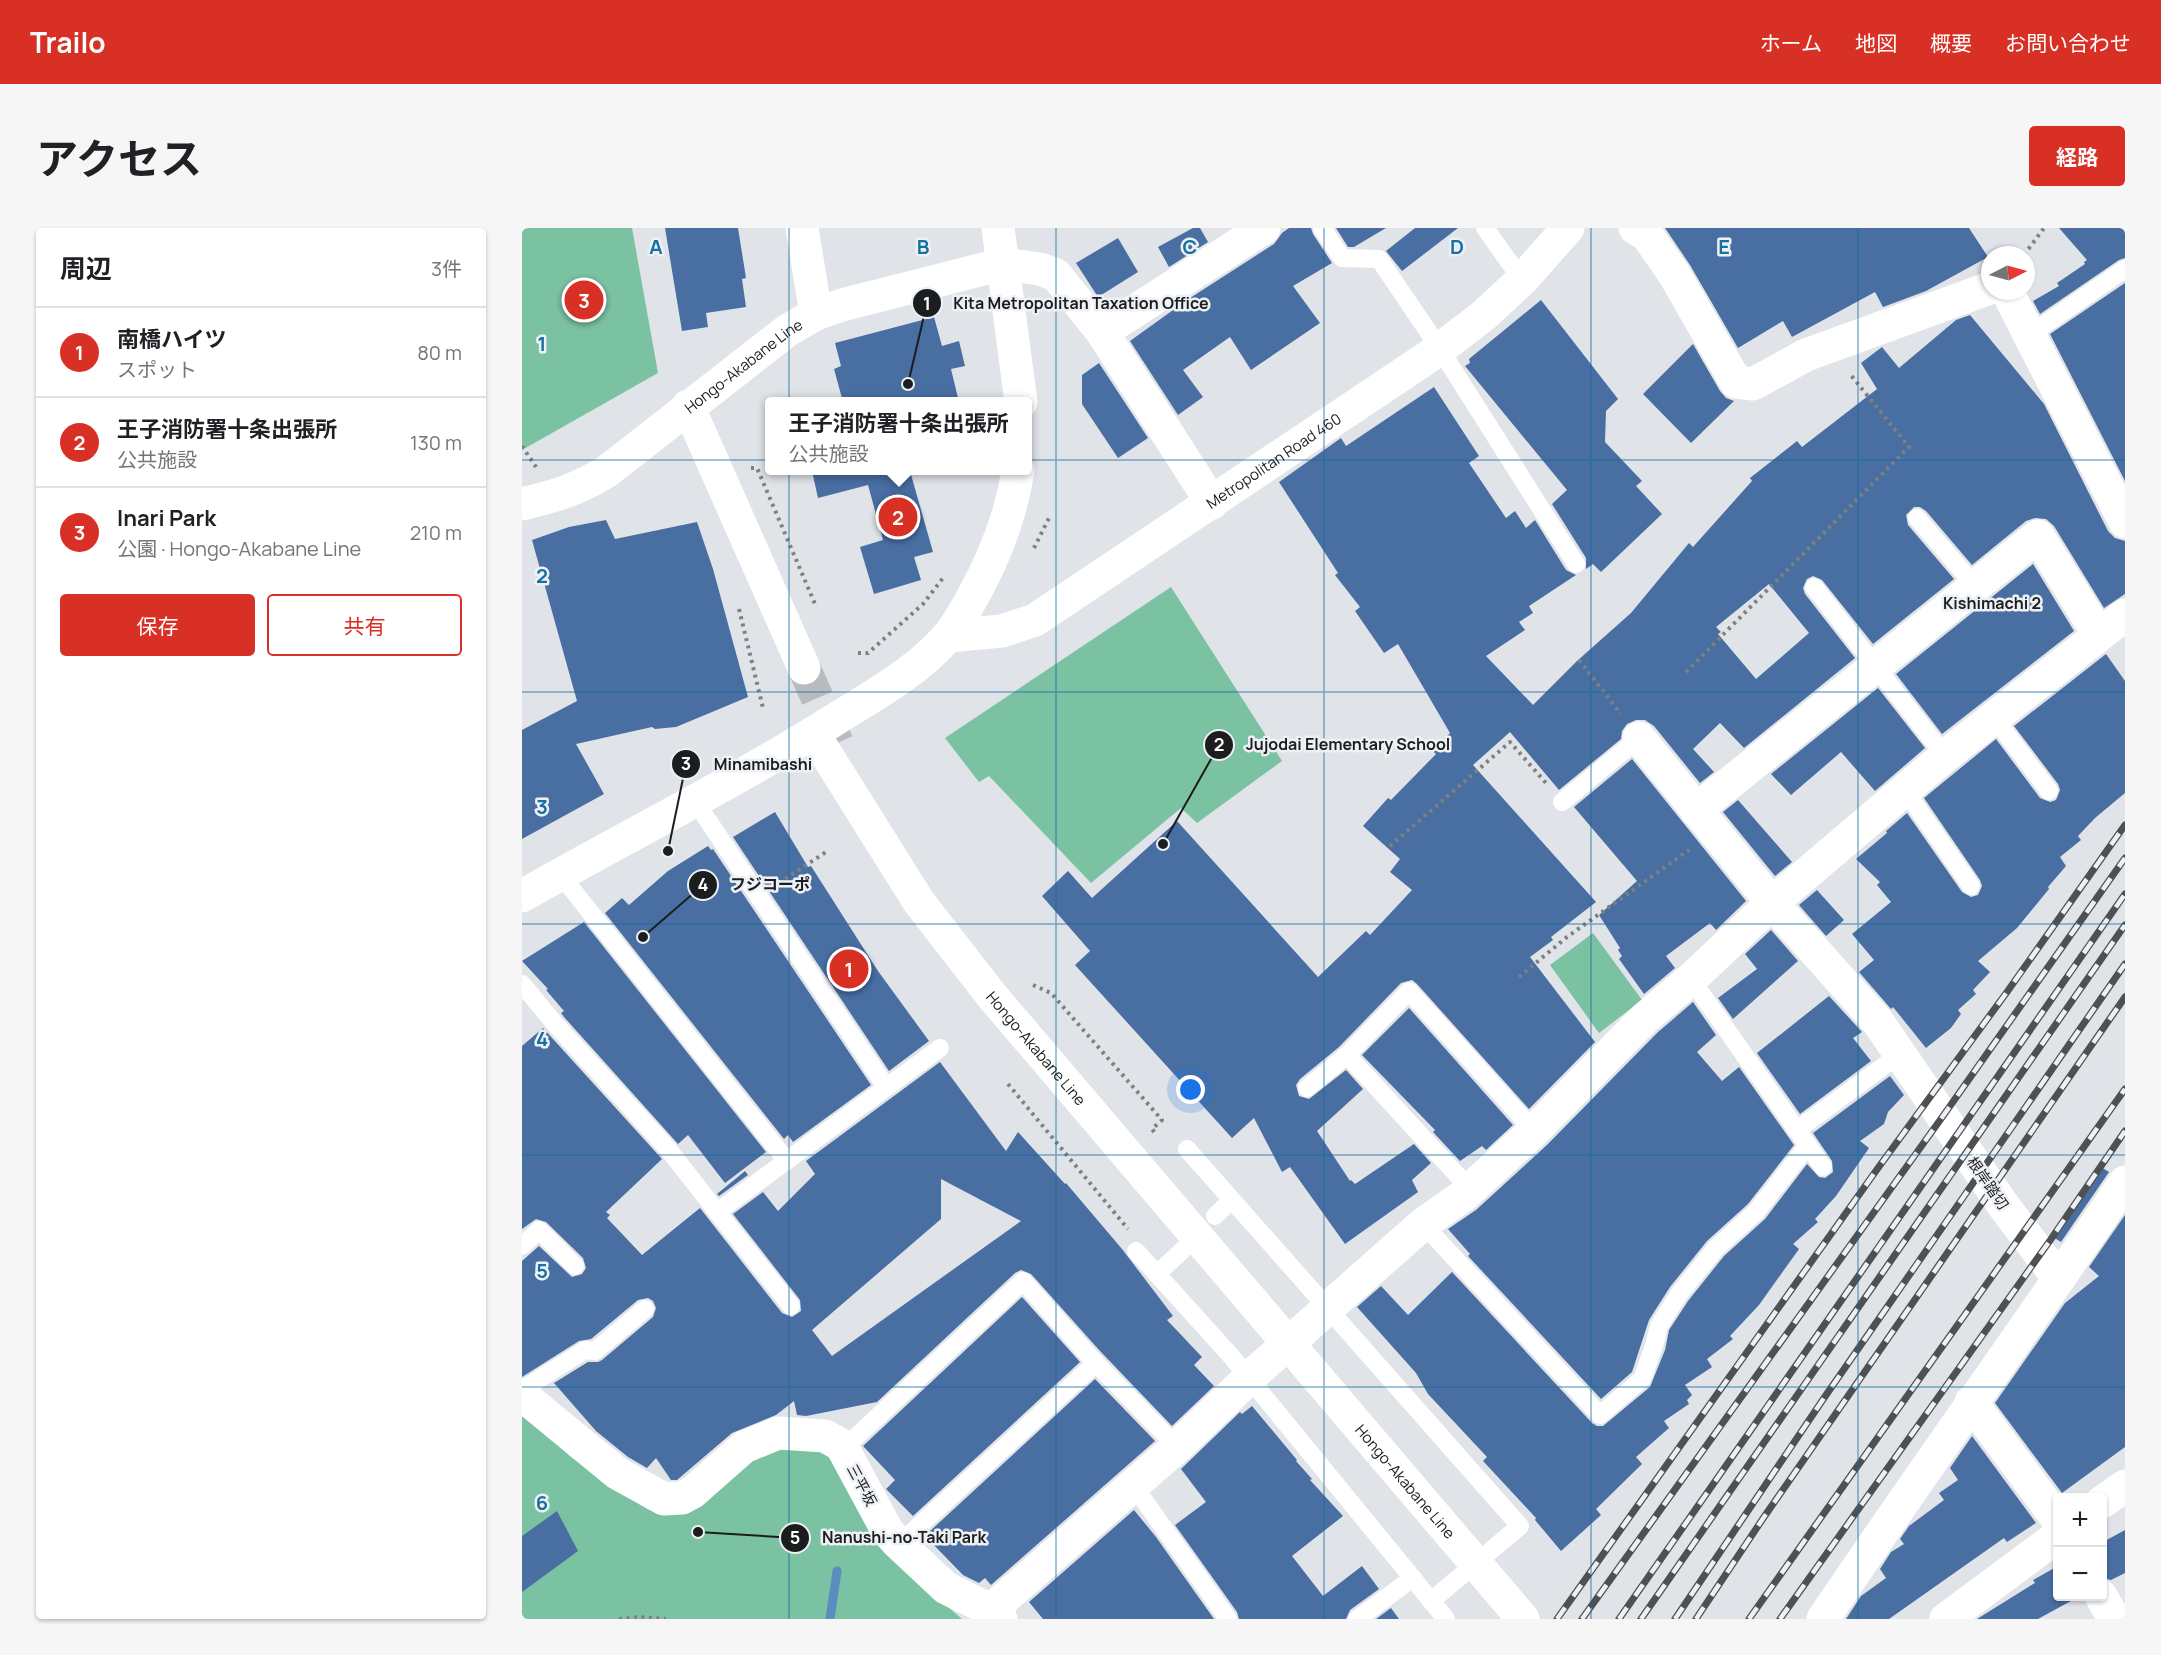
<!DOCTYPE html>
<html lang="ja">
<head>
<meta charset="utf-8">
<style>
	body { margin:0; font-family:Manrope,"Noto Sans JP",sans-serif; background:#f6f6f6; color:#202124 }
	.controls { position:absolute; right:18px; bottom:18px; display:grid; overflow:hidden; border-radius:6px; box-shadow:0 2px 4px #0004 }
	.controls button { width:54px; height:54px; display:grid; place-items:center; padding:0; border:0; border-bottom:2px solid #e0e0e0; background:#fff; color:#202124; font:30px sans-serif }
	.compass { position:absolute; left:1459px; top:18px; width:54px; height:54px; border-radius:50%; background:#fff; box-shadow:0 2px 4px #0004; rotate:84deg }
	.you { position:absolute; left:669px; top:862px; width:21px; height:21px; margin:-15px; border:4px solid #fff; border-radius:50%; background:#1a73e8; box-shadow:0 0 0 9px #1a73e833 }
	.badge { display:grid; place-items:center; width:39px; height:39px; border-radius:50%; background:#d93025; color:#fff; font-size:20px; font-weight:700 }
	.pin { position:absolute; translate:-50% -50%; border:3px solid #fff; box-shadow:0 2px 6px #0006 }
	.popup { position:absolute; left:243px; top:169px; width:267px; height:78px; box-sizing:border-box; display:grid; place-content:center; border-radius:6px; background:#fff; filter:drop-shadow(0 2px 4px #0005); font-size:20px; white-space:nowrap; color:#757577 }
	.popup b { font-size:22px; color:#202124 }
	.popup::after { content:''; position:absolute; left:50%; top:100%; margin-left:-12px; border:12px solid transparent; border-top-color:#fff }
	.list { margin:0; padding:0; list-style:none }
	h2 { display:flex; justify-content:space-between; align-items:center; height:78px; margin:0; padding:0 24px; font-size:26px }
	h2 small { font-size:20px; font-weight:400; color:#757577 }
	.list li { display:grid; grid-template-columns:39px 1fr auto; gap:18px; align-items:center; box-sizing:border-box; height:90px; padding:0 24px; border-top:2px solid #e0e0e0 }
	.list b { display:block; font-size:22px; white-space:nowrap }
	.list p { margin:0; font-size:20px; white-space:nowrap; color:#757577 }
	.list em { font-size:20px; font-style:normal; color:#757577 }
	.actions { display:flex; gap:12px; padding:18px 24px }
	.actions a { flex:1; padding:14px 0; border:2px solid #d93025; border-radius:6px; text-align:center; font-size:21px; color:#d93025 }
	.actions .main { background:#d93025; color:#fff }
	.map { position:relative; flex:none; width:1603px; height:1391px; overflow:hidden; border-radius:6px }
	header { display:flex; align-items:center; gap:36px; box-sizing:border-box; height:84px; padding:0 30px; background:#d93025; color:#fff }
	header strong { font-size:28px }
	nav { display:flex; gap:33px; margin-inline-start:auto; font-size:21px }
	.intro { display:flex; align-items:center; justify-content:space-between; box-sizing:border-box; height:144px; padding:0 36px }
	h1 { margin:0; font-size:42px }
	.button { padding:15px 27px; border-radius:6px; background:#d93025; color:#fff; font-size:21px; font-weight:700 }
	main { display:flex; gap:36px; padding:0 36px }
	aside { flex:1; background:#fff; border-radius:6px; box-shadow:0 2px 4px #0004 }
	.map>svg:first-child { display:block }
	.green { fill:#7bc2a3 }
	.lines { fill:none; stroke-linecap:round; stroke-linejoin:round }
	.stream { stroke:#598ebe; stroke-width:9 }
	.building { fill:#486ea2; fill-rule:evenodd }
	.secondary-tunnel { stroke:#b9bbc0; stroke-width:33; stroke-dasharray:33 16; stroke-linecap:butt }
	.path { stroke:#7e8083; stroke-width:4; stroke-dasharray:3 4.5; stroke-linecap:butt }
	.lane { stroke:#fff; stroke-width:18 }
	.street { stroke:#fff; stroke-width:33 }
	.secondary { stroke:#fff; stroke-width:33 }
	.rail-casing { stroke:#4e5052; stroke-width:7 }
	.rail { stroke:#edf1f5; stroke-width:4.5; stroke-dasharray:14; stroke-linecap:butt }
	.grid { fill:none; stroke:#17709f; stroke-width:1.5; stroke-opacity:0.55 }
	.labels { text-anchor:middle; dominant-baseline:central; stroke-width:5; stroke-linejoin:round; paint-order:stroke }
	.street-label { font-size:15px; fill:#1b1d1e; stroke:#edf1f5 }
	.neighbourhood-label { font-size:16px; font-weight:bold; fill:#1b1d1e; stroke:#edf1f5 }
	.grid-label { font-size:20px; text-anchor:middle; font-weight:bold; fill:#17709f; stroke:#edf1f5; stroke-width:5; stroke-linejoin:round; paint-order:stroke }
	.leader { fill:none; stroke:#1b1d1e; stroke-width:2 }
	.callout-dot { fill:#1b1d1e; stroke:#edf1f5; stroke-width:2 }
	.mark-label { font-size:18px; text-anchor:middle; font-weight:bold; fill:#fff }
	.callout-label { font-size:16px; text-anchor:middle; font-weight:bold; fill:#1b1d1e; stroke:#edf1f5; stroke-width:5; stroke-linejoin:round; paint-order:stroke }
</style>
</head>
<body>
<header>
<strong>Trailo</strong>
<nav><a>ホーム</a><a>地図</a><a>概要</a><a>お問い合わせ</a></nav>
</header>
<div class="intro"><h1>アクセス</h1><a class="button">経路</a></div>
<main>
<aside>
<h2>周辺<small>3件</small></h2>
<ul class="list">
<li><span class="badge">1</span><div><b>南橋ハイツ</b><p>スポット</p></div><em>80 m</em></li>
<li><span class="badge">2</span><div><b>王子消防署十条出張所</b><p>公共施設</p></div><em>130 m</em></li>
<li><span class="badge">3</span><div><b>Inari Park</b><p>公園 · Hongo-Akabane Line</p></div><em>210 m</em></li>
</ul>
<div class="actions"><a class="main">保存</a><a>共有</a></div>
</aside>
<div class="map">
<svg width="1603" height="1391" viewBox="0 0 1603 1391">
	<rect width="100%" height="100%" fill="#e0e3e8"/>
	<g class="green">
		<polygon points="0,0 110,0 136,145 0,222"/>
		<polygon points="649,359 760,533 675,595 659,580 569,655 467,548 457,554 423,510"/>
		<polygon points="1071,705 1120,772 1077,805 1028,737"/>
		<polygon points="0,1183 49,1229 127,1282 169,1280 231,1227 267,1218 311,1224 362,1324 440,1391 0,1391"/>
	</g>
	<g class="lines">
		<polyline class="stream" points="308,1391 315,1343"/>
	</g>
	<g class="building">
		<polygon points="143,0 216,0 224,50 220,51 224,79 184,85 186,99 160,103"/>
		<polygon points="671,0 678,0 686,14 647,39 636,19"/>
		<polygon points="767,0 789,0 791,6 810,35 771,58 798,95 729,142 708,109 661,142 681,169 656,187 608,113 665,72 752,16 760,5"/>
		<polygon points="814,0 864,0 832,19 826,19"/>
		<polygon points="893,0 936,0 880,43 864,23"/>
		<polygon points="1143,0 1447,0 1466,29 1404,63 1361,79 1353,64 1270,109 1261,93 1216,120 1168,37"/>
		<polygon points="1537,0 1603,0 1603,30 1597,32 1518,86 1511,73 1537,58 1535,55 1563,36 1562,34 1565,32"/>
		<polygon points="596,10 616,44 576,69 554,35"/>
		<polygon points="1603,55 1603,253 1528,106"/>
		<polygon points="1019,72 1096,171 1084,183 1083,214 1120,253 1114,258 1140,286 1079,344 1071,336 1064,341 1064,330 1030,276 1045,262 943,138 948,135 947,131"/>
		<path d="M 1448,87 L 1522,176 L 1586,303 L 1593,310 L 1603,313 L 1603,366 L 1582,380 L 1532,298 L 1524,291 L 1513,290 L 1504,293 L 1450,337 L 1404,283 L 1398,279 L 1392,279 L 1384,287 L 1386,297 L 1432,351 L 1351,416 L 1300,352 L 1291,348 L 1285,351 L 1281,360 L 1283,366 L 1333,430 L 1222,520 L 1198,495 L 1171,521 L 1192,544 L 1178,555 L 1132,498 L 1123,492 L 1114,492 L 1105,496 L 1100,503 L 1099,511 L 1037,562 L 988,504 L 951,537 L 1074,674 L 1029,709 L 1031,712 L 1008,729 L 1073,814 L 1007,881 L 895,756 L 890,752 L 879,755 L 817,819 L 778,851 L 774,857 L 777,868 L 787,871 L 824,842 L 841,861 L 795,903 L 828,953 L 829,952 L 833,956 L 892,916 L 909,935 L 890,952 L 896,964 L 823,1016 L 768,939 L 760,944 L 732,890 L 710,910 L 553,737 L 568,723 L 520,668 L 546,643 L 570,670 L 655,593 L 796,749 L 844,703 L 848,707 L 890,662 L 868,644 L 878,631 L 841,598 L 866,570 L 869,572 L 914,526 L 911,523 L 928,505 L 876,416 L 862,425 L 833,383 L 838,379 L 813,347 L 816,345 L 757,254 L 819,210 L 824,218 L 912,159 L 957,228 L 947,235 L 984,290 L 993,283 L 1004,300 L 1013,292 L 1044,342 L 1054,347 L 1007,378 L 1011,385 L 997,394 L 1003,402 L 964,428 L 1011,477 L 1055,433 L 1109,385 L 1167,315 L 1171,319 L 1230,253 L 1228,250 L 1275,213 L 1280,219 L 1355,161 L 1339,135 L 1360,119 L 1377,140 L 1434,92 ZM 1247,356 L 1287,405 L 1234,451 L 1196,406 L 1199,404 L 1194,399 Z"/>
		<polygon points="412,89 420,118 437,113 443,138 429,141 437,174 321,174 312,141 319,138 313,115"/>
		<polygon points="1171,116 1198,163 1204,170 1212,173 1169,215 1121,166"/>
		<polygon points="577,135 626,210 596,230 560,176 560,147"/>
		<polygon points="290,243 388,243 411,324 392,329 399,352 352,366 338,319 361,312 346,257 296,270"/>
		<polygon points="84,292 93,311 175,294 191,341 226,469 154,499 133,501 130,499 54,516 82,566 0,611 0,502 55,473 10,312 47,299"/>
		<polygon points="1511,336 1552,403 1420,506 1374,446"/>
		<polygon points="1584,426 1603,453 1603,565 1573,590 1556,608 1559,612 1538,629 1544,638 1526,659 1527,661 1495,700 1456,733 1468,744 1451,762 1454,766 1436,782 1439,786 1429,800 1404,820 1371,779 1369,781 1337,744 1352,732 1330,706 1369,674 1355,657 1358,654 1334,631 1365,605 1364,603 1385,585 1440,664 1449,669 1456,667 1460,658 1458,652 1402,570 1474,511 1518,570 1528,574 1534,572 1538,562 1536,556 1492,498"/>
		<polygon points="1356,460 1403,520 1353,563 1319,524 1269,567 1249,546"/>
		<polygon points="1110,531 1224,673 1194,702 1188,695 1144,728 1153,740 1122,766 1097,731 1100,728 1096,722 1098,720 1077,687 1115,653 1052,579"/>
		<polygon points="1216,572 1270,634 1253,648 1201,584"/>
		<polygon points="253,584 286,639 289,638 356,743 407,813 367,843 211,609"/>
		<polygon points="186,618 189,622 191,621 349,857 271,914 266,907 262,911 83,685 100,670 107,677 146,643"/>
		<polygon points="1295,662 1322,692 1304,708 1277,677"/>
		<polygon points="62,694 244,924 203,955 166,907 156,916 42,789 39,785 42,783 24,762 26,761 0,733"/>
		<polygon points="1249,702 1276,733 1211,791 1196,770 1235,741 1223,726"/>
		<polygon points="1307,768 1340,804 1331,810 1349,833 1278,886 1235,825"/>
		<polygon points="1171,774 1194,807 1175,824 1200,853 1217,839 1272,917 1226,976 1185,1013 1148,1059 1127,1092 1110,1144 1079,1171 946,1028 948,1026 926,1001 954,982 1025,917 1135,805"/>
		<polygon points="887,780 991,897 964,922 960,918 938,933 911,904 913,902 840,827"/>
		<path d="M 21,800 L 140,931 L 84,984 L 88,987 L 85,990 L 120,1027 L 178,980 L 260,1085 L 270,1089 L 279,1083 L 278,1072 L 211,986 L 241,964 L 256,983 L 293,946 L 284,933 L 418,834 L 484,923 L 496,904 L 543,956 L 544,955 L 600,1021 L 651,1088 L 645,1092 L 680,1129 L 672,1137 L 692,1158 L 650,1198 L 578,1123 L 509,1046 L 499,1042 L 493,1045 L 355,1174 L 284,1188 L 275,1187 L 272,1173 L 254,1187 L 210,1205 L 155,1252 L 149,1252 L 134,1230 L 125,1240 L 106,1229 L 74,1203 L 32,1155 L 66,1134 L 76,1134 L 80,1132 L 131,1089 L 134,1080 L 131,1073 L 126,1070 L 116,1072 L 69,1111 L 57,1113 L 0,1149 L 0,1033 L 17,1018 L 50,1049 L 60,1046 L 64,1040 L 61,1030 L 24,994 L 14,991 L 0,1001 L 0,818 ZM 419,951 L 499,993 L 310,1128 L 290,1102 L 419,991 Z"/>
		<polygon points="1368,848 1382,867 1366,884 1362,896 1338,913 1347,920 1314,968 1293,991 1296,994 1271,1016 1277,1021 1237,1077 1208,1108 1211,1111 1185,1131 1190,1139 1163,1157 1170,1167 1165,1172 1167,1176 1142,1193 1147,1200 1114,1229 1120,1236 1074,1281 1079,1287 1039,1323 1013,1292 1014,1290 961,1233 965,1229 906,1166 894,1145 835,1079 859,1058 886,1087 930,1044 1070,1195 1075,1198 1081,1198 1128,1159 1143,1122 1147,1102 1166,1073 1202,1028 1243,991 1285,936 1297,949 1303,950 1311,944 1310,933 1291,905"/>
		<polygon points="1579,939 1587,944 1539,1014 1531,1009"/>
		<polygon points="223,943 226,947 197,968 195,966"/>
		<polygon points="1603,987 1603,1219 1540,1265 1473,1175 1543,1075 1577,1048 1567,1039"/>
		<polygon points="500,1069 558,1134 391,1288 364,1261 373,1252 341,1218"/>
		<polygon points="573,1151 633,1213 469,1357 463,1350 457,1355 441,1347 405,1310 409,1306 407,1304"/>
		<polygon points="730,1178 775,1232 774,1233 790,1251 788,1252 821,1288 770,1328 801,1368 840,1338 857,1361 828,1382 824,1391 717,1391 715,1384 653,1297 684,1274 659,1241 718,1184 720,1186"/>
		<polygon points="1450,1208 1514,1295 1485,1314 1482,1310 1367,1391 1324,1391 1339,1368 1364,1350 1358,1341 1369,1324 1382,1316 1378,1311 1387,1298 1422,1272 1417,1265 1436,1252 1428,1240"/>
		<polygon points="612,1282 634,1309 692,1391 521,1391 507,1374"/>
		<polygon points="35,1283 56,1323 0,1364 0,1308"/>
		<polygon points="1603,1302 1603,1345 1589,1352 1581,1350 1581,1314"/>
		<polygon points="1536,1338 1536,1368 1558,1368 1516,1391 1455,1391 1513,1355 1511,1352"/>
		<polygon points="869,1380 877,1391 854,1391"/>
	</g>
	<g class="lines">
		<polyline class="secondary-tunnel" points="282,440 318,521"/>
		<g class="path">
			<polyline points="1502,27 1522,0"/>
			<polyline points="0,218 14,239"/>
			<polyline points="229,240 235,240 293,376"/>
			<polyline points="512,320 527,290"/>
			<polyline points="217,381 241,480"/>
			<polyline points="336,425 346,425 401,376 421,350"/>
			<polyline points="1057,432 1099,486"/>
			<polyline points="1164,444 1387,219 1328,146"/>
			<polyline points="868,618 988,514 1024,555"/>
			<polyline points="257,655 307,622"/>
			<polyline points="997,749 1045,709 1167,622"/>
			<polyline points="511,757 529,765 640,892 630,901 633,905"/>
			<polyline points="486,856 606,1001"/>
			<polyline points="97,1391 116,1389 144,1391"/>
		</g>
		<g class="lane">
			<polyline points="800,0 820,30 857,31 918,121 1054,336"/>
			<polyline points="963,0 1000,52"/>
			<polyline points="1507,107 1603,41"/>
			<polyline points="1395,290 1453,358"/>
			<polyline points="1292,359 1423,528"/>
			<polyline points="1471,488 1527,563"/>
			<polyline points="1383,562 1449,658"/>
			<polyline points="173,573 364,859"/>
			<polyline points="1040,574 1117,510"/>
			<polyline points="38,646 265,933"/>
			<polyline points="1169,751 1301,939"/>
			<polyline points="0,756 33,796 146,921 269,1078"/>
			<polyline points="825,827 948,961"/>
			<polyline points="785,860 825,827 887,763 1012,903"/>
			<polyline points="1275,902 1378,826"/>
			<polyline points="665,921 998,1298 909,1373"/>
			<polyline points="195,984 418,820"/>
			<polyline points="693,988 709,972"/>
			<polyline points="901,996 1078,1187 1120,1151 1132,1118 1137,1098 1157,1066 1194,1020 1234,984 1286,917"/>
			<polyline points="0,1018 17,1002 53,1038"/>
			<polyline points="614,1023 709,1128 924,1391"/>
			<polyline points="635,1046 667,1016"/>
			<polyline points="0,1162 63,1122 73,1123 123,1081"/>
			<polyline points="321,1221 501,1053 570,1131 655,1219"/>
			<polyline points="612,1258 706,1391"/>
			<polyline points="377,1316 574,1135"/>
			<polyline points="835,1391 891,1350"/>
		</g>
		<g class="street">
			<polyline points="1113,0 1125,7 1152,46 1214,154 1231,156 1284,127 1468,60"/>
			<polyline points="481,36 518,41 534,47 580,104 690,275"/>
			<polyline points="1485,63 1603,294"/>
			<polyline points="580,104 742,0"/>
			<polyline points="1117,510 1250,675 1356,794 1481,977 1537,1051"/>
			<polyline points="1174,582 1516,308 1577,407"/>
			<polyline points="805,1081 901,996 941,968 1012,903 1122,791 1169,751 1250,675 1423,528 1603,387"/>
			<polyline points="0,1167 95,1245 142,1271 160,1270 171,1264 222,1219 256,1205 303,1208 319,1217 366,1304 377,1316 424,1360 469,1382 479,1391"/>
			<polyline points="1449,1174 1536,1292"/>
			<polyline points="1580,1274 1603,1258"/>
			<polyline points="1579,1368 1592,1391"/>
			<polyline points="469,1382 655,1219 727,1150"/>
			<path d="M 1301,1391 C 1400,1244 1504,1101 1603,954"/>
			<polyline points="1424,1391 1536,1308"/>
		</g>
		<g class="secondary">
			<polyline points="280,0 294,86"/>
			<polyline points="476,0 499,174"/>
			<polyline points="166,178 282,440"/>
			<path id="s1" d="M 0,276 C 34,268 54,262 84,244 L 266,102 L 294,86 L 320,77 L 481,36"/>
			<path id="s2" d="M 426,408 L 480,403 L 513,392 L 918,121 L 961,88 L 1000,52 L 1046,0"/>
			<path id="s3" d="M 291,505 L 397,674 L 470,768 L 1001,1391"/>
			<path d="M 0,668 C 105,608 214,554 317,489 C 354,466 397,442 426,408 C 435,397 443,383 450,370 C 473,329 489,289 496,242"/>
			<polyline points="727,1150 805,1081"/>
		</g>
		<g class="rail-casing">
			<g id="rail">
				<polyline points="1035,1391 1356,940 1485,764 1603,597"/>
				<polyline points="1060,1391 1421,888 1603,630"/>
				<polyline points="1097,1391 1603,666"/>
				<polyline points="1119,1391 1603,697"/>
				<polyline points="1153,1391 1302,1170 1603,736"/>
				<polyline points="1174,1391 1242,1289 1603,769"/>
				<polyline points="1227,1391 1603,861"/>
				<polyline points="1258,1391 1527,1014 1603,903"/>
			</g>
		</g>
		<use href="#rail" class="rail"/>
	</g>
	<path class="grid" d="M 267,0 L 267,1391M 534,0 L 534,1391M 802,0 L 802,1391M 1069,0 L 1069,1391M 1336,0 L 1336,1391M 0,232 L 1603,232M 0,464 L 1603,464M 0,696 L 1603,696M 0,927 L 1603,927M 0,1159 L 1603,1159"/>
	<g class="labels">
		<g class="street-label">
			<text stroke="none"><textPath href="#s1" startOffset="264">Hongo-Akabane Line</textPath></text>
			<text stroke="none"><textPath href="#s2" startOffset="376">Metropolitan Road 460</textPath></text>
			<text stroke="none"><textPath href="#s3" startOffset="387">Hongo-Akabane Line</textPath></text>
			<text transform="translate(1466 955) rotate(55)">根岸踏切</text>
			<text stroke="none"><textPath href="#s3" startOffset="956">Hongo-Akabane Line</textPath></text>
			<text transform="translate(340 1257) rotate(62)">三平坂</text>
		</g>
		<g class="neighbourhood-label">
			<text x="1470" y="375">Kishimachi 2</text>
		</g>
	</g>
	<g class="grid-label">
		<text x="134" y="26">A</text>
		<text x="401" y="26">B</text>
		<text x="668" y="26">C</text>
		<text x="935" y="26">D</text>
		<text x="1202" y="26">E</text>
		<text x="20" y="123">1</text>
		<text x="20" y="355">2</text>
		<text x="20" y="586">3</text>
		<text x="20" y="818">4</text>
		<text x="20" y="1050">5</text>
		<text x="20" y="1282">6</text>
	</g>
	<path class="leader" d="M386 156L405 75M641 616L697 517M146 623L164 536M121 709L181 657M176 1304L273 1310"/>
	<g class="callout-dot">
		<circle cx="386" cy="156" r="6"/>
		<circle cx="641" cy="616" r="6"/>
		<circle cx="146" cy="623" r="6"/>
		<circle cx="121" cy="709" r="6"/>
		<circle cx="176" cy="1304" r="6"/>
		<circle cx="405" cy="75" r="15"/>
		<circle cx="697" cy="517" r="15"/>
		<circle cx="164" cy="536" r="15"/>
		<circle cx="181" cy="657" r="15"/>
		<circle cx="273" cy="1310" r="15"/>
	</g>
	<g class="mark-label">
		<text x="405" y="82">1</text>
		<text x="697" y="523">2</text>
		<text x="164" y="542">3</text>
		<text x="181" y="663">4</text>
		<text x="273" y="1316">5</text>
	</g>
	<g class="callout-label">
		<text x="559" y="81">Kita Metropolitan Taxation Office</text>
		<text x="826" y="522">Jujodai Elementary School</text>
		<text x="241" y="542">Minamibashi</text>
		<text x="248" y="662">フジコーポ</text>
		<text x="382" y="1315">Nanushi-no-Taki Park</text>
	</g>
</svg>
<div class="controls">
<button>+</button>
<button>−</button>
</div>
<svg class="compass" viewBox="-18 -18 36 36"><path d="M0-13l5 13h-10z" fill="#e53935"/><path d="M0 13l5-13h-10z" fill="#757577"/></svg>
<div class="you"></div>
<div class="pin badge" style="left:327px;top:741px">1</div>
<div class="pin badge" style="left:376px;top:289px">2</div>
<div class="popup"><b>王子消防署十条出張所</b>公共施設</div>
<div class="pin badge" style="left:62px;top:72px">3</div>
</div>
</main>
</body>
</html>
